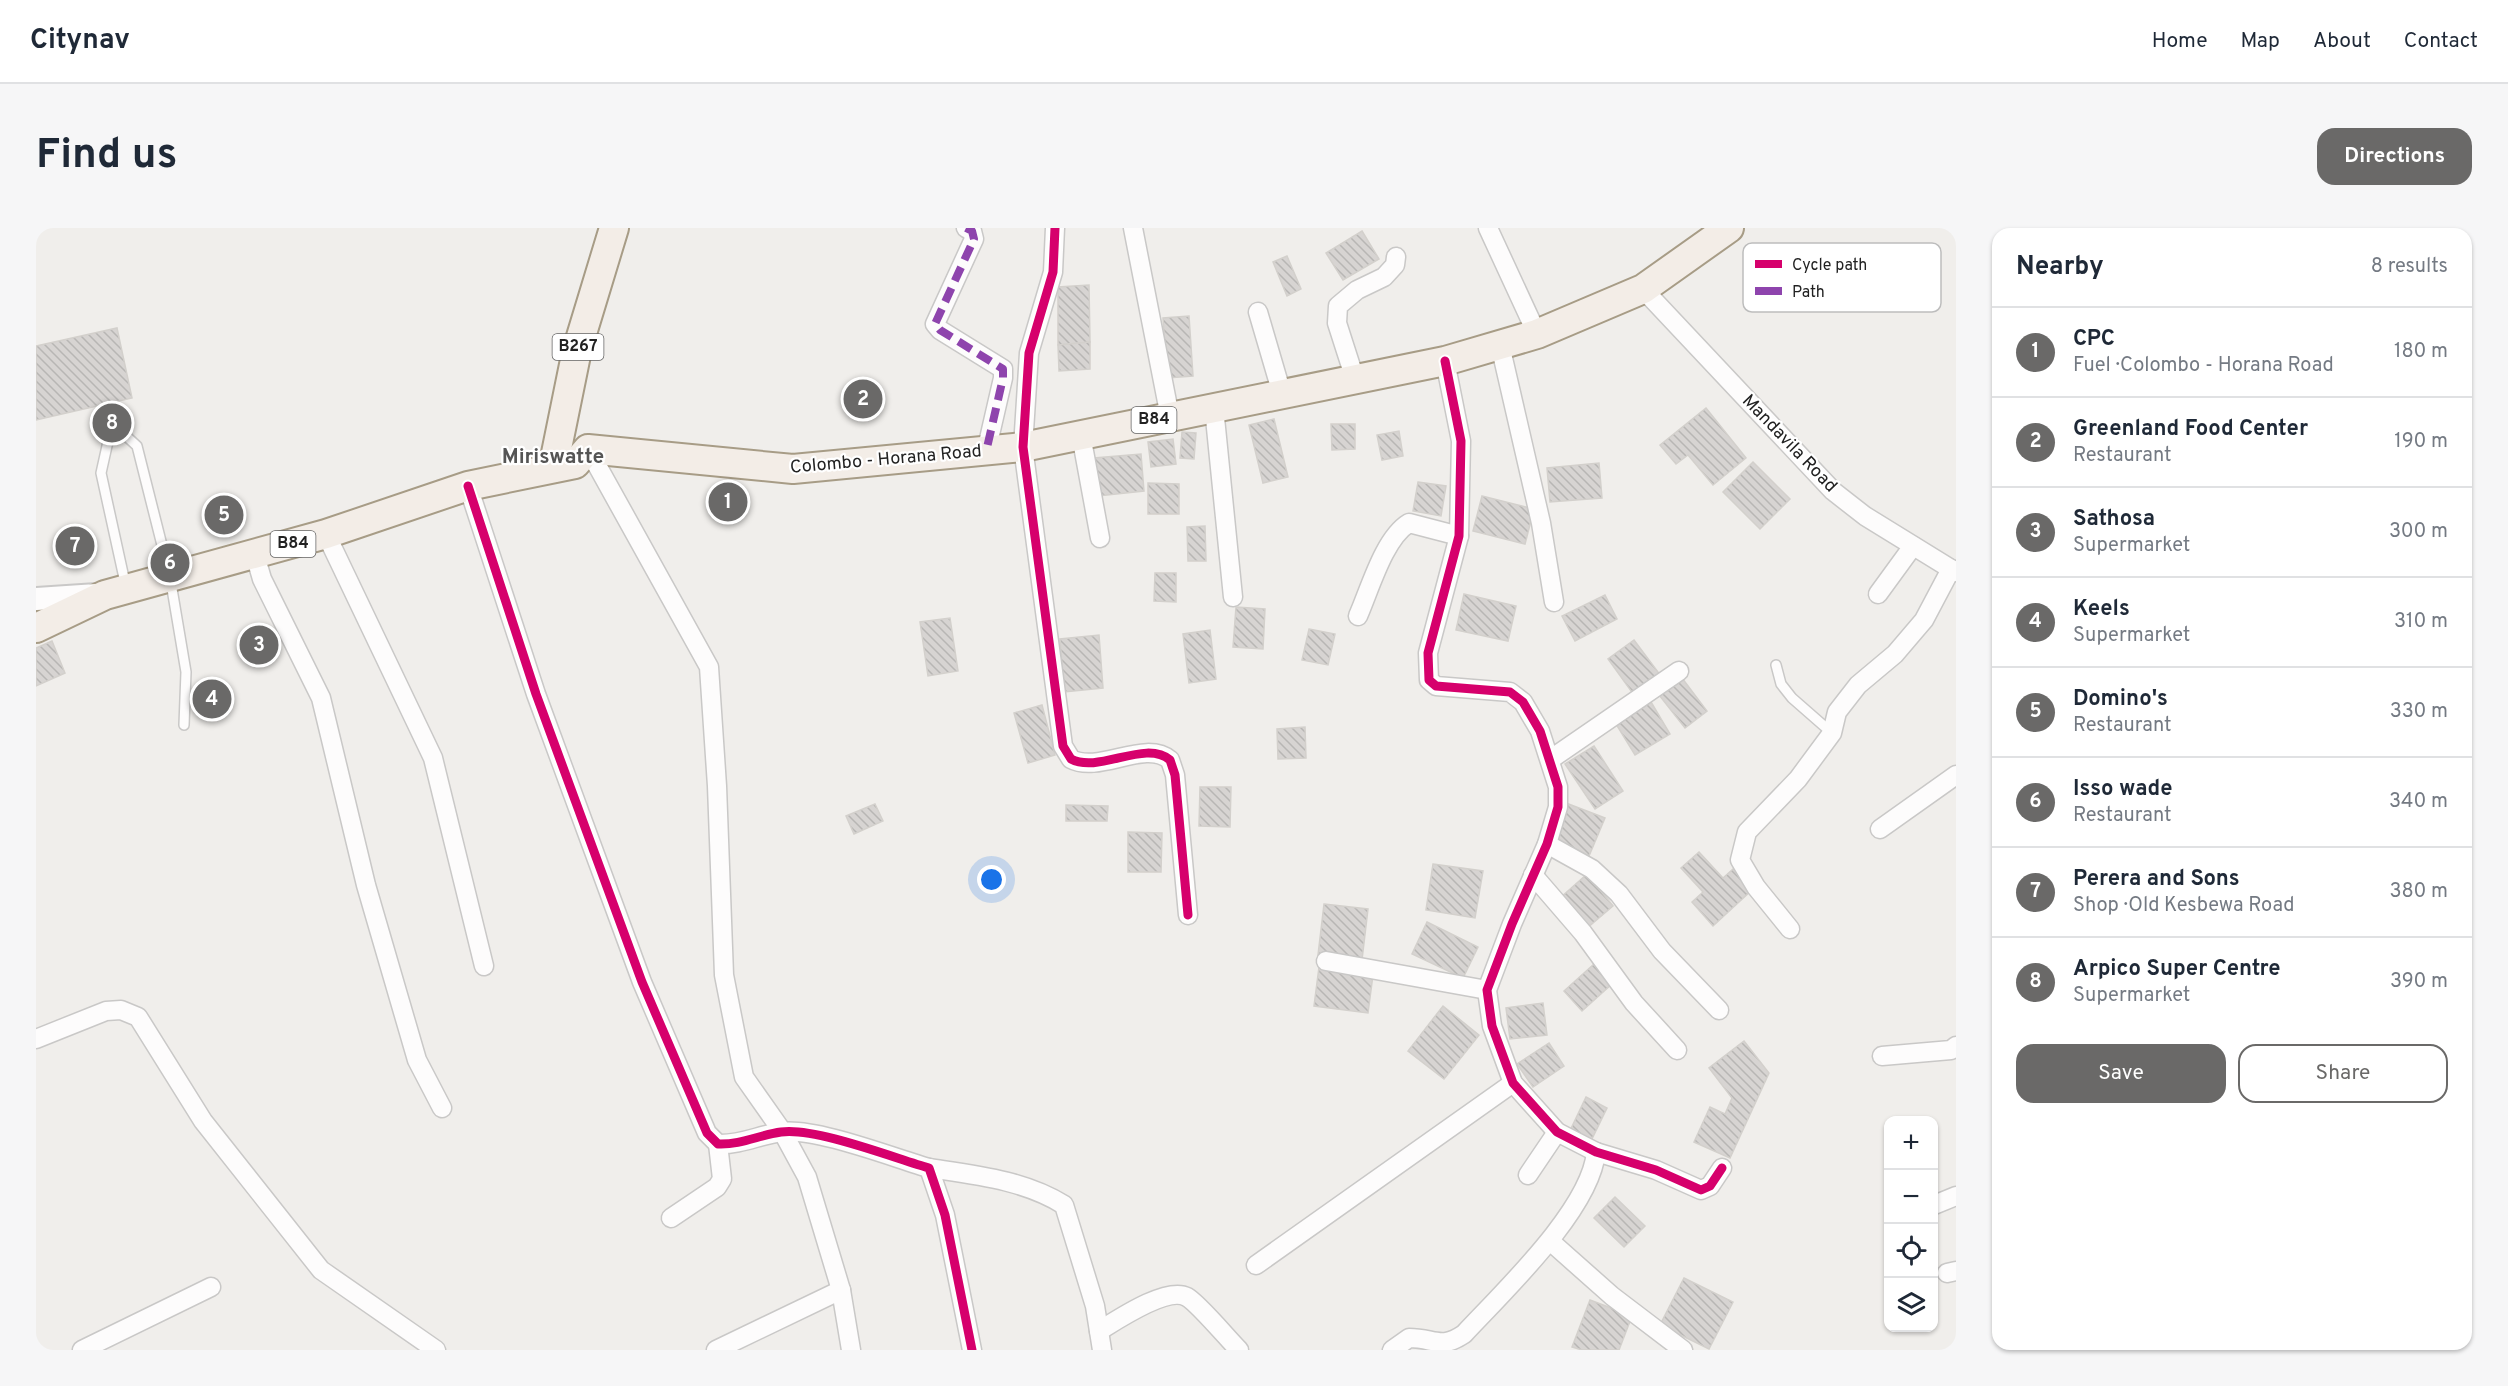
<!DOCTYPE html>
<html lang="en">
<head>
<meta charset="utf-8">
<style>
	body { margin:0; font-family:Overpass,sans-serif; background:#f6f6f7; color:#1f2937 }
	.controls { position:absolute; right:18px; bottom:18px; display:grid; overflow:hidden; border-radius:12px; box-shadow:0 2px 4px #0004 }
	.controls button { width:54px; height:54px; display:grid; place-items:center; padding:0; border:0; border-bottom:2px solid #e0e1e3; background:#fff; color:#1f2937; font:30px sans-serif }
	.you { position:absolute; left:956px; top:652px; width:21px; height:21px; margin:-15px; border:4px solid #fff; border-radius:50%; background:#1a73e8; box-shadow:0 0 0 9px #1a73e833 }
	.badge { display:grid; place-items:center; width:39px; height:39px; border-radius:50%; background:#6a6968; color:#fff; font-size:20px; font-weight:700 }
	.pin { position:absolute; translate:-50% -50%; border:3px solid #fff; box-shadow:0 2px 6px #0006 }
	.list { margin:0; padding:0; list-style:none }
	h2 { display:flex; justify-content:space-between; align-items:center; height:78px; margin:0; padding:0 24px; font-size:26px }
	h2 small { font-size:20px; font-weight:400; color:#747a83 }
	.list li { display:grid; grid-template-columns:39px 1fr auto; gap:18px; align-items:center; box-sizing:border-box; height:90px; padding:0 24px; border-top:2px solid #e0e1e3 }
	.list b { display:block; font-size:22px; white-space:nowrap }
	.list p { margin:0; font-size:20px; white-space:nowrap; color:#747a83 }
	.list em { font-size:20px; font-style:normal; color:#747a83 }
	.actions { display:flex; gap:12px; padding:18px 24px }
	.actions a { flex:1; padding:14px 0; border:2px solid #6a6968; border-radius:18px; text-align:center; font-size:21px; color:#6a6968 }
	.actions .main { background:#6a6968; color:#fff }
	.icon { flex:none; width:33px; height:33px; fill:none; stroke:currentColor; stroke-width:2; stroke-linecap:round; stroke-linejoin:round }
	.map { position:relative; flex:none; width:1920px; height:1122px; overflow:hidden; border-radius:18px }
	header { display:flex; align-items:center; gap:36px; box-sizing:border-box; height:84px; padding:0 30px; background:#fff; border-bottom:2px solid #e0e1e3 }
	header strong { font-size:28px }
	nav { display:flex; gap:33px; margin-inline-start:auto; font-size:21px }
	.intro { display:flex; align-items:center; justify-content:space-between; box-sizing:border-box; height:144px; padding:0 36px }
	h1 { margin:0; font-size:42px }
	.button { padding:15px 27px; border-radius:18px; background:#6a6968; color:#fff; font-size:21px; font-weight:700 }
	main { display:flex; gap:36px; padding:0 36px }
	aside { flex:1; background:#fff; border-radius:18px; box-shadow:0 2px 4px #0004 }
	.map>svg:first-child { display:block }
	.building { fill:url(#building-back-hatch); stroke:#d3d0cc; stroke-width:1.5 }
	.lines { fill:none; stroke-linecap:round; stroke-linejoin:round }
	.service-casing { stroke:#c9c8c7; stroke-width:12 }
	.minor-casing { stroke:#c9c8c7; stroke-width:21 }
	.tertiary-casing { stroke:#c9c8c7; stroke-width:26 }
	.primary-casing { stroke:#a79c86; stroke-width:32 }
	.service { stroke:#fdfcfc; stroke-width:9 }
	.minor { stroke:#fdfcfc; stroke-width:18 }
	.tertiary { stroke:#fdfcfc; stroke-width:22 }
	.primary { stroke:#f3ede7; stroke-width:28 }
	.quiet { stroke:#8e44ad; stroke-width:8; stroke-dasharray:15 8; stroke-linecap:butt }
	.cycleway-casing { stroke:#fff; stroke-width:13 }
	.cycleway { stroke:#d6006c; stroke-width:9 }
	.labels { text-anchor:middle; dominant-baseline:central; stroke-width:4.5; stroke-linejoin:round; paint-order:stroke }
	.shield { fill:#fff; stroke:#646464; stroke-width:1.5 }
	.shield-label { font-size:16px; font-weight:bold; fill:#222 }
	.street-label { font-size:18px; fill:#222; stroke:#fff }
	.quarter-label { font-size:21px; font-weight:bold; fill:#555; stroke:#fff }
	.key { fill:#fff; stroke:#bdbdbd; stroke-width:1.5 }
	.key-label { font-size:16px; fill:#222 }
</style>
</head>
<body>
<header>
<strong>Citynav</strong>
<nav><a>Home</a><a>Map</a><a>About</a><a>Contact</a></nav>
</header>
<div class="intro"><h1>Find us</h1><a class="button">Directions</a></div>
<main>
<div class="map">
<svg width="1920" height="1122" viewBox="0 0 1920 1122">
	<defs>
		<pattern id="building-back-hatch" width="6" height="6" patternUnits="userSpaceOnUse" patternTransform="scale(1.5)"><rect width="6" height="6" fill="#d7d4d2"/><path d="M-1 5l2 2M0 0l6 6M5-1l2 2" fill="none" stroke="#b8b6b4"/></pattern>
	</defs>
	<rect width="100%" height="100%" fill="#f0eeeb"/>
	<g class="building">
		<polygon points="1326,3 1343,31 1307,52 1290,25"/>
		<polygon points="1251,28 1265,61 1251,68 1237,34"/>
		<polygon points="1053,57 1054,114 1022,117 1022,59"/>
		<polygon points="1153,88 1157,148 1131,150 1127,90"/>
		<polygon points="81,100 96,170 0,192 0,118"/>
		<polygon points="1054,114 1054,141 1023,143 1022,117"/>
		<polygon points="1670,180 1710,230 1677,257 1652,227 1640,236 1624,217"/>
		<polygon points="1238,191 1252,249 1227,255 1213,197"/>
		<polygon points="1295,196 1319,196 1319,221 1296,222"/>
		<polygon points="1363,203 1367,228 1346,232 1341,207"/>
		<polygon points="1146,204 1160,205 1158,231 1144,230"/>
		<polygon points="1137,211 1140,236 1115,239 1112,214"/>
		<polygon points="1105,226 1108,263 1062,268 1058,230"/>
		<polygon points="1717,234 1754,271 1724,301 1687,264"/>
		<polygon points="1563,235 1566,270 1514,274 1511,240"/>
		<polygon points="1382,254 1410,258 1405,288 1377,283"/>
		<polygon points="1112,255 1143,256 1143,286 1112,286"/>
		<polygon points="1446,268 1498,281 1489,316 1437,303"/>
		<polygon points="1169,298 1170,333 1152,333 1151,299"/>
		<polygon points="1119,345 1140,345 1140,374 1118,373"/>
		<polygon points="1428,366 1480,378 1472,413 1420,402"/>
		<polygon points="1569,367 1581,391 1539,413 1526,388"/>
		<polygon points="1200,379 1229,381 1227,421 1197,419"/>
		<polygon points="914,390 922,443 892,448 884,394"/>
		<polygon points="1273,401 1299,406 1292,437 1266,432"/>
		<polygon points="1174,402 1180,451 1153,455 1147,406"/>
		<polygon points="1063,407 1067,460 1028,464 1024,411"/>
		<polygon points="1598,412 1625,448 1598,467 1572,431"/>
		<polygon points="16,413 29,445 0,458 0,420"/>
		<polygon points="1646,450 1671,483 1649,500 1623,467"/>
		<polygon points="1615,474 1634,506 1599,527 1580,496"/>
		<polygon points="1006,477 1019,527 992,535 978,485"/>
		<polygon points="1269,499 1270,530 1242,531 1241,501"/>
		<polygon points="1558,518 1587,563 1559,581 1529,536"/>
		<polygon points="1164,559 1195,559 1194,599 1163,598"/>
		<polygon points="1530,575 1569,590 1553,628 1515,613"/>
		<polygon points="839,576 847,593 818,606 810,588"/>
		<polygon points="1030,577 1072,578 1071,593 1030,593"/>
		<polygon points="1092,604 1126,605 1125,644 1092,644"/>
		<polygon points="1663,624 1687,650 1697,641 1716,662 1677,698 1656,674 1667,664 1645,640"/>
		<polygon points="1397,636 1447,643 1439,690 1390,682"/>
		<polygon points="1551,646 1577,678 1550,701 1524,670"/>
		<polygon points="1288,676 1332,681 1326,732 1282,727"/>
		<polygon points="1391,694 1442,719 1427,750 1376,726"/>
		<polygon points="1558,736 1576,756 1546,783 1528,763"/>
		<polygon points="1283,739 1337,747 1332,785 1278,778"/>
		<polygon points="1507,775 1511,807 1474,811 1470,780"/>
		<polygon points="1407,778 1443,807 1408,851 1372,823"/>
		<polygon points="1708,813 1733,845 1694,930 1658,914 1674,879 1689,886 1696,870 1673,840"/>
		<polygon points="1513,815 1528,838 1497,859 1481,836"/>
		<polygon points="1550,869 1571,880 1553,917 1532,907"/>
		<polygon points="1579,969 1609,998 1588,1019 1558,990"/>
		<polygon points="1648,1050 1697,1074 1673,1121 1624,1097"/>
		<polygon points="1554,1072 1596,1088 1583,1122 1546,1122 1536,1119"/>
	</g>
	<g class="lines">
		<g class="service-casing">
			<g id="service">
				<polyline points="90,359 65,245 73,209 89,207 101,218 134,349 150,444 148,497"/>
				<polyline points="1740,437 1745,456 1756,470 1796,505"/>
			</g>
		</g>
		<g class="minor-casing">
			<g id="minor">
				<polyline points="930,0 936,3 938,11 899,96 904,102 967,141 967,150 950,224"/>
				<path d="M 1019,0 L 1017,44 L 993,125 L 987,219 L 1027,518 L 1035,531 C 1063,546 1109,511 1134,532 L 1139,547 L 1152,687"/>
				<polyline points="1097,0 1134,189"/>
				<polyline points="1452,0 1501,106"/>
				<polyline points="1607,61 1797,263 1829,288 1920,344"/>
				<polyline points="1222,84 1246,166"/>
				<polyline points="1464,117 1505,295 1518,374"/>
				<polyline points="1409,133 1425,213 1423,308 1392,425 1393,452 1400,458 1474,464 1487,474 1504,503 1522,559 1522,579 1511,616 1476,696 1451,762 1456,798 1477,855 1521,904 1560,924 1620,942 1665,962 1674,958 1686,940"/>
				<polyline points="1319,151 1301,95 1302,78 1321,62 1348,49 1359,37 1360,29"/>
				<polyline points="1178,180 1197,369"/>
				<polyline points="1045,207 1064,310"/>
				<polyline points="552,221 673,439 681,558 688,747 708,849 746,903 771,949 805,1062 815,1122"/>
				<path d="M 432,258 L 500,466 L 606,754 L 671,905 L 682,916 C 705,917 723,907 745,904 C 779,899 858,930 893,940 L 909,987 L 936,1122"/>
				<polyline points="290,306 397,530 448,738"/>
				<polyline points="219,327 226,351 285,470 330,657 381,832 406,880"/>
				<polyline points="1842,366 1877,318"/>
				<path d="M 1322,388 C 1334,361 1348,310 1373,295 L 1423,308"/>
				<polyline points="1515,531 1643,443"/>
				<polyline points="1844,601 1920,547"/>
				<polyline points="1511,616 1556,641 1583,666 1626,723 1683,782"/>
				<polyline points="1497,647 1547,705 1598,775 1641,822"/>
				<polyline points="1754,701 1720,659 1704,632 1711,604 1762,551 1796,505 1801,484 1822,457 1859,426 1888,392 1915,341"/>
				<polyline points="1290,733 1451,762"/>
				<polyline points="0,811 70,783 85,782 102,789 167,893 285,1042 400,1122"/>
				<polyline points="1846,828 1915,822 1920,818"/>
				<path d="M 893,940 C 939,947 988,952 1028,977 L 1059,1078 L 1066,1122"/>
				<polyline points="1492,947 1521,904"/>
				<polyline points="1898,977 1920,968"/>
				<polyline points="635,990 681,959 686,951 682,916"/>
				<polyline points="1514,1013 1576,1068 1647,1122"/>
				<polyline points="1220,1037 1477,855"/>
				<polyline points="1911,1045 1920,1043"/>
				<path d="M 1063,1103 C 1081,1092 1131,1058 1151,1069 C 1162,1075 1192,1111 1203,1122"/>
				<polyline points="46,1122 175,1059"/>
				<polyline points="680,1122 805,1062"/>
				<path d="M 1356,1122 L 1373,1110 C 1399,1110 1404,1122 1428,1106 C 1467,1064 1555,981 1560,924"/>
			</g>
		</g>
		<g class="tertiary-casing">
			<polyline id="tertiary" points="0,371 61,367"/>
		</g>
		<g class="primary-casing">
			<g id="primary">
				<polyline points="517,240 541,122 578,0"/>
				<polyline points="0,400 69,367 290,306 432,258 539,236 552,221 757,241 987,219 1409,133 1501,106 1607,61 1693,0"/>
			</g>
		</g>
		<use href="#service" class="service"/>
		<use href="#minor" class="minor"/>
		<use href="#tertiary" class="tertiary"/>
		<use href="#primary" class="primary"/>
		<polyline class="quiet" points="930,0 936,3 938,11 899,96 904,102 967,141 967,150 950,224"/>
		<g class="cycleway-casing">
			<g id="cycleway">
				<path d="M 1019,0 L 1017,44 L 993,125 L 987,219 L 1027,518 L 1035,531 C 1063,546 1109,511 1134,532 L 1139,547 L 1152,687"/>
				<polyline points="1409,133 1425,213 1423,308 1392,425 1393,452 1400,458 1474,464 1487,474 1504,503 1522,559 1522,579 1511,616 1476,696 1451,762 1456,798 1477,855 1521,904 1560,924 1620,942 1665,962 1674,958 1686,940"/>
				<path d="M 432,258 L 500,466 L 606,754 L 671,905 L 682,916 C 705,917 723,907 745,904 C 779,899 858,930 893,940 L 909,987 L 936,1122"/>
			</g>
		</g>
		<use href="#cycleway" class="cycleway"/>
	</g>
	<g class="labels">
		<g class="shield">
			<rect x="516.5" y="106" width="51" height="26" rx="4.5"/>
			<rect x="1095.5" y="179" width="45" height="26" rx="4.5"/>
			<rect x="234.5" y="303" width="45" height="26" rx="4.5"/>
		</g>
		<g class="shield-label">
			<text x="542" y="119">B267</text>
			<text x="1118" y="192">B84</text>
			<text x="257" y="316">B84</text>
		</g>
		<g class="street-label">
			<text transform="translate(1753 216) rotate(46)">Mandavila Road</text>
			<text transform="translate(850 232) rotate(-5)">Colombo - Horana Road</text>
		</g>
		<g class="quarter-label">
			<text x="517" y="229">Miriswatte</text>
		</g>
	</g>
	<rect x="1707" y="15" width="198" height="69" rx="9" class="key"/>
	<rect x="1719" y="32" width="27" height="8" fill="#d6006c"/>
	<rect x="1719" y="59" width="27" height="8" fill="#8e44ad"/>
	<g class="key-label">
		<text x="1756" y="42">Cycle path</text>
		<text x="1756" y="69">Path</text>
	</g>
</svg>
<div class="controls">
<button>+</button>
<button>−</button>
<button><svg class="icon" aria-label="locate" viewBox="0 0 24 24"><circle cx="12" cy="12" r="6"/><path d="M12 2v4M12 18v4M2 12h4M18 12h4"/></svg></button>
<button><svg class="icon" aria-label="layers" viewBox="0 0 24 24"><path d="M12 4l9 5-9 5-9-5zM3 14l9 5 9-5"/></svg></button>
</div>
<div class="you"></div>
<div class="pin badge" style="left:692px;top:274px">1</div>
<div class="pin badge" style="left:827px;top:171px">2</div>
<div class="pin badge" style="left:223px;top:417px">3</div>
<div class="pin badge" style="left:176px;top:471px">4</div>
<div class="pin badge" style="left:188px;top:287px">5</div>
<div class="pin badge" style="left:134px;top:335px">6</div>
<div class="pin badge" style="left:39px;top:318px">7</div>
<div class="pin badge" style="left:76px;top:195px">8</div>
</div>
<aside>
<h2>Nearby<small>8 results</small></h2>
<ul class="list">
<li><span class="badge">1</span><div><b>CPC</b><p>Fuel · Colombo - Horana Road</p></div><em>180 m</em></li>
<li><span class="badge">2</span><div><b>Greenland Food Center</b><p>Restaurant</p></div><em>190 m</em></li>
<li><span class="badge">3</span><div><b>Sathosa</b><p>Supermarket</p></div><em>300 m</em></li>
<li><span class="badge">4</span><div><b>Keels</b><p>Supermarket</p></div><em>310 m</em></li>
<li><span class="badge">5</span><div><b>Domino's</b><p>Restaurant</p></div><em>330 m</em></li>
<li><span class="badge">6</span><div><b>Isso wade</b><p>Restaurant</p></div><em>340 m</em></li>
<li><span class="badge">7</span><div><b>Perera and Sons</b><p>Shop · Old Kesbewa Road</p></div><em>380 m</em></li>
<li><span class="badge">8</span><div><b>Arpico Super Centre</b><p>Supermarket</p></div><em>390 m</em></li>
</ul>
<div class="actions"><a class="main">Save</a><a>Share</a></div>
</aside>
</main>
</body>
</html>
